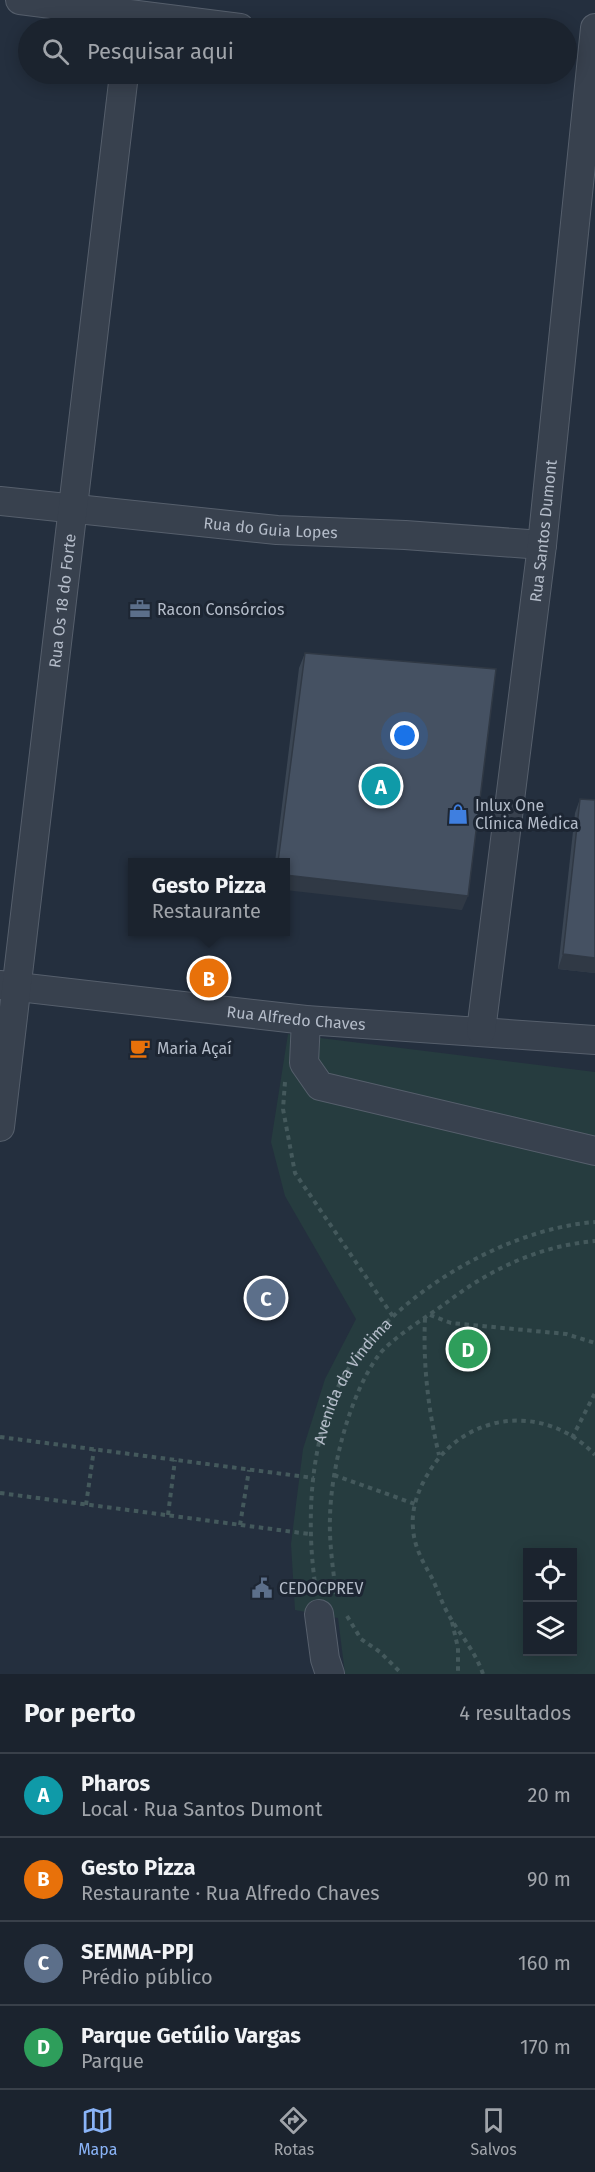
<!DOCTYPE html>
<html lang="pt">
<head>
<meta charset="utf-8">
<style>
	body { margin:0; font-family:"Fira Sans",sans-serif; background:#242b36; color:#f1f3f6 }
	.controls { position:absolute; right:18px; bottom:18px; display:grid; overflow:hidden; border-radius:0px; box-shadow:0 3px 15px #0003 }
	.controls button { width:54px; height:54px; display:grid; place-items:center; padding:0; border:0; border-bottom:2px solid #39404a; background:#1b232e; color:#f1f3f6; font:30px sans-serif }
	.you { position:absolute; left:405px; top:736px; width:21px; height:21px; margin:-15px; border:4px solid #fff; border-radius:50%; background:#1a73e8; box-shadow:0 0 0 9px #1a73e833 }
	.badge { display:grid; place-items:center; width:39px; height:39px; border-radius:50%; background:#8ab4f8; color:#fff; font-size:20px; font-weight:700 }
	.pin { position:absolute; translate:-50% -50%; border:3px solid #fff; box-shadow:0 2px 6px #0006 }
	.popup { position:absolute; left:128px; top:858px; width:162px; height:78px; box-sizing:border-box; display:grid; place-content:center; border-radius:0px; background:#1b232e; filter:drop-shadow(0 2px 4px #0005); font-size:20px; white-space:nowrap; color:#a0a4aa }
	.popup b { font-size:22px; color:#f1f3f6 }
	.popup::after { content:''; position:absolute; left:50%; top:100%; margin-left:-12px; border:12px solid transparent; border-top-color:#1b232e }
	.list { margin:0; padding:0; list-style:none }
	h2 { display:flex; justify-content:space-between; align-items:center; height:78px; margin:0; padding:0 24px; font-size:26px }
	h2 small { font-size:20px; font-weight:400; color:#a0a4aa }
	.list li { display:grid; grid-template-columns:39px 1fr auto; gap:18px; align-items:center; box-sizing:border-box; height:84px; padding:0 24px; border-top:2px solid #39404a }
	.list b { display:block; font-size:22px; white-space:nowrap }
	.list p { margin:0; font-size:20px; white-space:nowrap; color:#a0a4aa }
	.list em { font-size:20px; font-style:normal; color:#a0a4aa }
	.icon { flex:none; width:33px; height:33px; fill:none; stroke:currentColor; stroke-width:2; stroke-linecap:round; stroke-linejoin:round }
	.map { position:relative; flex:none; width:595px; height:1674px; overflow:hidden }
	.search { position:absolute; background:#1b232e; box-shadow:0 3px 15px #0003; left:18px; right:18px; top:18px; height:66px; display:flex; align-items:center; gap:15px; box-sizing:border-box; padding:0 21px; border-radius:33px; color:#a0a4aa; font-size:22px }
	.sheet { height:414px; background:#1b232e }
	nav { display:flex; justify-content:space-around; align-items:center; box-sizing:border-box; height:84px; border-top:2px solid #39404a; background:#1b232e; font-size:16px; color:#a0a4aa }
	nav a { display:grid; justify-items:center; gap:3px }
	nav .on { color:#8ab4f8 }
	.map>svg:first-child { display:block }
	.green { fill:#263c3f; fill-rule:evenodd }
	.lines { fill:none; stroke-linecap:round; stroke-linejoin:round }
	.minor-casing { stroke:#565f6c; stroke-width:30 }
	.path { stroke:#44595c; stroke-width:4; stroke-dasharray:4.5 4.5; stroke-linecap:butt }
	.minor { stroke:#38414e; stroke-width:28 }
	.wall { fill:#3b4654 }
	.shaded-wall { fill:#303945 }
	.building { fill:#455162; stroke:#303945; stroke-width:1.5 }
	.labels { text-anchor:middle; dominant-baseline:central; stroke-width:6; stroke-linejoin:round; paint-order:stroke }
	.street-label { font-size:16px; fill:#b4bcc9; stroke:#1d2633 }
	.poi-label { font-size:16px; fill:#b4bcc9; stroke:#1d2633; text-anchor:start }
</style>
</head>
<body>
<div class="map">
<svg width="595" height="1674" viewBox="0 0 595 1674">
	<rect width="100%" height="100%" fill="#242f3e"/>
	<path class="green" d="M 288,1034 L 595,1072 L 595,1674 L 345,1674 L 338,1618 L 295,1610 L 291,1544 L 303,1449 L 325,1379 L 356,1319 L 285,1196 L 271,1142 ZM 528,1552 L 572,1552 L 572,1652 L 528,1652 Z"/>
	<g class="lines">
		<g class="minor-casing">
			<g id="minor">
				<polyline points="20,0 240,28"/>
				<path id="s2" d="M 0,501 L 277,530 L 405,535 L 542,545"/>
				<path id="s3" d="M 0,985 L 306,1020 L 595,1040"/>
				<polyline points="306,1020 304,1063 320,1086 595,1151"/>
				<path id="s4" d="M 481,1031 L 542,545 L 595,28"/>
				<path id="s5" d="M 0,1127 L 124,74"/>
				<polyline points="319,1614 325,1659 330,1674"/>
			</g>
		</g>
		<g class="path">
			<polyline points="285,1082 283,1109 295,1173 394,1318"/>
			<polyline points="430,1315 451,1323 566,1334 595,1343"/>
			<path d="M 425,1318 C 423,1365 428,1409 439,1455"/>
			<polyline points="0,1437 314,1478"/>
			<polyline points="572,1438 595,1393"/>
			<polyline points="334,1475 415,1504"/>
			<polyline points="0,1493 309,1534"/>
			<polyline points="86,1505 94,1449"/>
			<polyline points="168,1515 175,1460"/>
			<polyline points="240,1525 249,1470"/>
			<path id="s1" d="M 316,1590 C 306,1527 309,1447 337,1389 C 379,1302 501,1229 595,1222"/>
			<path d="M 336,1594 C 333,1568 329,1542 330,1517 C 331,1469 349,1396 378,1356 C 389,1340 428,1316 446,1303 C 490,1269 539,1246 595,1241"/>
			<polyline points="347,1616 361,1639 380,1652 402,1674"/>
			<polyline points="452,1622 458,1648 458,1674"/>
			<path d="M 483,1674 C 474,1648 457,1632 445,1608 C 440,1598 437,1588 432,1578 C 423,1562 414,1547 413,1528 C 411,1508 419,1488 429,1472 C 466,1411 546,1403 595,1455"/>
		</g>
		<use href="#minor" class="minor"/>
	</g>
	<g class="wall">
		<polygon points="305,653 462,910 285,862 275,862 299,668"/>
		<polygon points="580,799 595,973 558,969 575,813"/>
	</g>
	<g class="shaded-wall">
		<polygon points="285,875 468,896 462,910 285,890"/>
		<polygon points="563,954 595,958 595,973 558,969"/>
	</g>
	<g class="building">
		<polygon points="305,653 496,669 468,896 285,875 285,862 278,862"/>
		<polygon points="580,799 595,800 595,958 563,954"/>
	</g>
	<defs>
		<g id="office-bare" transform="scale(1.62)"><path d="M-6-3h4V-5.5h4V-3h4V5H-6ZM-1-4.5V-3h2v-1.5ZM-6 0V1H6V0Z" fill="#5c6f8a" stroke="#1d2633" stroke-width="2.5" paint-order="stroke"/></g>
		<g id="shop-bare" transform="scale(1.62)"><path d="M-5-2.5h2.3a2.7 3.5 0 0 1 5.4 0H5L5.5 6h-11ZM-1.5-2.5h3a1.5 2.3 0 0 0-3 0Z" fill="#3f7fe0" stroke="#1d2633" stroke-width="2.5" paint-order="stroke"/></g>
		<g id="cafe-bare" transform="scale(1.62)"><path d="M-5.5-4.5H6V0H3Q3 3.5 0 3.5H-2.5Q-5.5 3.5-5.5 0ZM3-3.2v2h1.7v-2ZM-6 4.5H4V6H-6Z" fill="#e8710a" stroke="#1d2633" stroke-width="2.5" paint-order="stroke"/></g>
		<g id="civic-bare" transform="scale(1.62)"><path d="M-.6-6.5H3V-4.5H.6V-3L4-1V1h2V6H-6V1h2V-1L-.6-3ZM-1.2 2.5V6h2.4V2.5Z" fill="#5c6f8a" stroke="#1d2633" stroke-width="2.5" paint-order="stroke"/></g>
	</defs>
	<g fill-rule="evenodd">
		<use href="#office-bare" x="140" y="609"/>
		<use href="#shop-bare" x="458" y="814"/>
		<use href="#cafe-bare" x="140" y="1048"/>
		<use href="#civic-bare" x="262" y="1588"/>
	</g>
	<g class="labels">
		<g class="street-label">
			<text stroke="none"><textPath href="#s2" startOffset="272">Rua do Guia Lopes</textPath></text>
			<text stroke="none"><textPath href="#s4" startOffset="504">Rua Santos Dumont</textPath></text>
			<text stroke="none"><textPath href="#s5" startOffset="530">Rua Os 18 do Forte</textPath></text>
			<text stroke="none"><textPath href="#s3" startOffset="298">Rua Alfredo Chaves</textPath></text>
			<text stroke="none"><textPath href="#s1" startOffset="219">Avenida da Vindima</textPath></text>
		</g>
		<g class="poi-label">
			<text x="157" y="609">Racon Consórcios</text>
			<text x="475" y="805">Inlux One<tspan x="475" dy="18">Clínica Médica</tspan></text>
			<text x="157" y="1048">Maria Açaí</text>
			<text x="279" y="1588">CEDOCPREV</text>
		</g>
	</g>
</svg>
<div class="controls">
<button><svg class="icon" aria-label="locate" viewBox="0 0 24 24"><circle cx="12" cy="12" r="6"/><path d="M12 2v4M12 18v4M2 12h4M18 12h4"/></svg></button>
<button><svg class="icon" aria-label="layers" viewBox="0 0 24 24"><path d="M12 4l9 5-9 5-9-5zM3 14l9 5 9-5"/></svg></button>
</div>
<div class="you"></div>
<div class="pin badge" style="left:381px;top:786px;background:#0f9aa8">A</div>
<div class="pin badge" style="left:209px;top:978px;background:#e8710a">B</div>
<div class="popup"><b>Gesto Pizza</b>Restaurante</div>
<div class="pin badge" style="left:266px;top:1298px;background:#5c6f8a">C</div>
<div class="pin badge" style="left:468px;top:1349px;background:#2e9e5b">D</div>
<div class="search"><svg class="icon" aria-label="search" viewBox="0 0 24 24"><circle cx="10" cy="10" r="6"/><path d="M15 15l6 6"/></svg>Pesquisar aqui</div>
</div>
<section class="sheet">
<h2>Por perto<small>4 resultados</small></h2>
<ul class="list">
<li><span class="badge" style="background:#0f9aa8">A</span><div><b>Pharos</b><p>Local · Rua Santos Dumont</p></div><em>20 m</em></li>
<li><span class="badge" style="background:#e8710a">B</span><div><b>Gesto Pizza</b><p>Restaurante · Rua Alfredo Chaves</p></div><em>90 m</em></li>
<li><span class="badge" style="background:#5c6f8a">C</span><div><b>SEMMA-PPJ</b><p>Prédio público</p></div><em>160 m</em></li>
<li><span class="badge" style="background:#2e9e5b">D</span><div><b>Parque Getúlio Vargas</b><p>Parque</p></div><em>170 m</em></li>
</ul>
</section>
<nav>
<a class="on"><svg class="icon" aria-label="map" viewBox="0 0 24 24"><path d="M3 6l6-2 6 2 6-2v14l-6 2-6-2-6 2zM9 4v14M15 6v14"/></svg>Mapa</a>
<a><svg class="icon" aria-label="directions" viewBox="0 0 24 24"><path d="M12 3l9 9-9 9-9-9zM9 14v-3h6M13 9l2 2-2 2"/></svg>Rotas</a>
<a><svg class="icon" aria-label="saved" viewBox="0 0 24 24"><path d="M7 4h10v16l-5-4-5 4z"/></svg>Salvos</a>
</nav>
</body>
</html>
